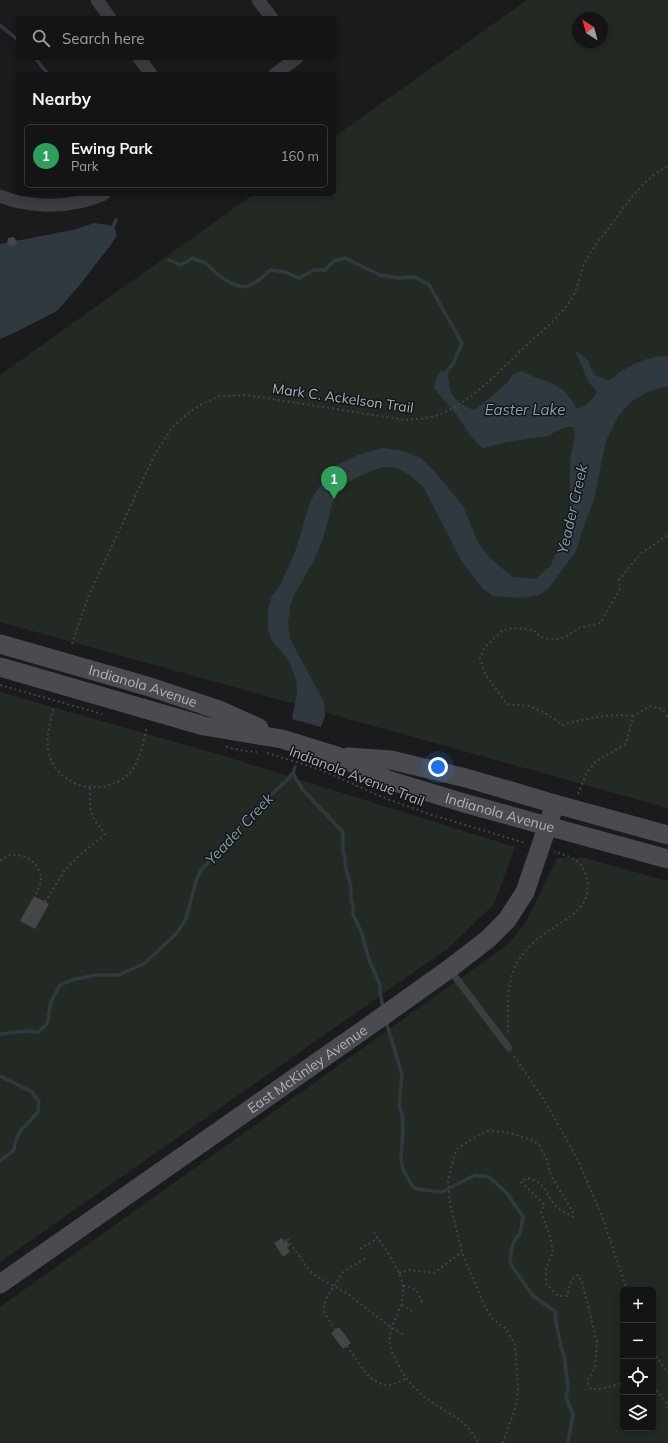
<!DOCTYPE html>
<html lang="en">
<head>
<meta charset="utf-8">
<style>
	body { margin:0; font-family:Mulish,sans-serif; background:#1d1d1f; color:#f1f3f6 }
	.controls { position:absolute; right:12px; bottom:12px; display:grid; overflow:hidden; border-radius:6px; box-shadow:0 2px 10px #0003 }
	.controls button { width:36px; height:36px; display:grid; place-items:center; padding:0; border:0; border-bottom:1px solid #333335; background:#141416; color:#f1f3f6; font:20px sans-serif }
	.compass { position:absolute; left:572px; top:12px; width:36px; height:36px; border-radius:50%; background:#141416; box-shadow:0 2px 10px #0003; rotate:324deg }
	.you { position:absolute; left:438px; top:767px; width:14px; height:14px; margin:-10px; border:3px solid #fff; border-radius:50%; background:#1a73e8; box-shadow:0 0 0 6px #1a73e833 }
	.badge { display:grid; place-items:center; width:26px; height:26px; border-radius:50%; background:#0f766e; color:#fff; font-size:13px; font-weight:700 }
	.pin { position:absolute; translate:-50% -33px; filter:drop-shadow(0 1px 2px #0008) }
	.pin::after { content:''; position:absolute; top:21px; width:14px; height:12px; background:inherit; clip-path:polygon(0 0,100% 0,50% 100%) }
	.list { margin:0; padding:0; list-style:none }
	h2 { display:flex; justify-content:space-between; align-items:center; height:52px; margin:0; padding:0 16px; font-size:17px }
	h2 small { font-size:13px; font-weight:400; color:#9d9ea1 }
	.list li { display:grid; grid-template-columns:26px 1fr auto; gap:12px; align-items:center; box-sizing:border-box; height:64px; margin:0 8px 8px; padding:0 8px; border:1px solid #333335; border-radius:6px }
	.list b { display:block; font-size:15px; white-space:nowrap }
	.list p { margin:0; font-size:13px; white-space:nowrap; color:#9d9ea1 }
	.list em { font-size:13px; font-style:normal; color:#9d9ea1 }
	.icon { flex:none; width:22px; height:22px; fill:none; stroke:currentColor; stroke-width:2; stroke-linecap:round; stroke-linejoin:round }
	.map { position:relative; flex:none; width:668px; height:1443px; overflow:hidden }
	.search { position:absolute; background:#141416; box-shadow:0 2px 10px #0003; left:16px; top:16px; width:320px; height:44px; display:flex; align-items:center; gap:10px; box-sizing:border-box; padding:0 14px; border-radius:6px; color:#9d9ea1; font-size:15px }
	.panel { position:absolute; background:#141416; box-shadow:0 2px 10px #0003; left:16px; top:72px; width:320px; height:124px; border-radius:6px }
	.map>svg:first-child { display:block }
	.green { fill:#232a24; fill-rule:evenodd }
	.water { fill:#313940 }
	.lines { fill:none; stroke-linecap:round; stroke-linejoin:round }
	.stream { stroke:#313940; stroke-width:3.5 }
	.building { fill:#454649 }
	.path { stroke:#424348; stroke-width:2; stroke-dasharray:2 3; stroke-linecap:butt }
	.lane { stroke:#3c3d41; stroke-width:7 }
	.street { stroke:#3c3d41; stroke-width:13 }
	.secondary { stroke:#4a4b51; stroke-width:19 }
	.labels { text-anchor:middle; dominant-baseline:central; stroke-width:3; stroke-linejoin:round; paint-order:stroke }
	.street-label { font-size:14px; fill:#aeb2bb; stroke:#151518 }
	.water-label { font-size:15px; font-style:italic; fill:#889eb3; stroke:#151518 }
</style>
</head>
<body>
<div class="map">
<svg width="668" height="1443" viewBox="0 0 668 1443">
	<rect width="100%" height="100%" fill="#1b1a1d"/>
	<g class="green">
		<path d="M 527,0 L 668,0 L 668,808 L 0,622 L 0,375 L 254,194 L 334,194 L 334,137 ZM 578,18 L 602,18 L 602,42 L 578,42 Z"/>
		<polygon points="0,692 221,755 515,847 494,904 450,947 0,1262"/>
		<path d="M 557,858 L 585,858 L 668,881 L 668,1443 L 0,1443 L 0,1307 L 507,945 L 526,922 ZM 623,1290 L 653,1290 L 653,1428 L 623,1428 Z"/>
	</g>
	<g class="water">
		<polygon points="94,223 109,225 115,229 117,235 110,246 78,287 57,311 16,332 0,339 0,244 73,230"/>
		<path d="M 575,350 L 589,361 L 590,367 L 595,375 L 608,381 C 625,368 646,355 668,356 L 668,387 L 662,387 L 647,392 L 631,402 L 619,415 L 606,441 L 593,503 L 585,522 L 576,551 L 549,588 L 539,595 L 522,598 L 493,596 L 483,589 L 462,562 L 424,488 L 410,475 L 399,469 L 391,467 L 383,467 L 371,471 L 348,482 L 333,501 L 323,539 L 312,564 L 294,595 L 290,607 L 288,623 L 290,639 L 324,702 L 325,716 L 321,727 L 292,719 L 297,693 L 296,679 L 287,657 L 275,645 L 271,638 L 268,629 L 268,611 L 271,598 L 280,585 L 294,555 L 311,500 L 327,475 L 338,465 L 357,455 L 383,448 L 403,451 L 421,458 L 435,472 L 463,506 L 474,533 L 481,547 L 493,561 L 513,577 L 536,579 L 551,565 L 561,542 L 566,526 L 570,504 L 570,461 L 575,435 L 573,427 L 567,427 L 558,430 L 548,436 L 506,442 L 483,448 C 471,440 465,426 457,415 C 449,405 441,398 434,387 L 436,380 L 441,371 L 447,371 C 448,377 449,384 450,390 C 453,400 466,408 475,410 L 507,383 L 513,374 L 522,371 C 533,378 546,380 557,386 C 566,391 572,400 577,409 C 586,407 594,399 597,391 L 589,383 Z"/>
	</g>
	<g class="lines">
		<g class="stream">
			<polyline points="0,25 18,40"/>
			<polyline points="35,58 48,74"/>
			<polyline points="113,227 116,220"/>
			<path d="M 169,260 L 181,265 L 193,258 C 196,260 201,261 205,263 C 209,265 212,270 216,273 C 239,291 249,292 270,270 L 285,272 L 299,278 L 314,270 L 325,270 L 334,261 L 345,258 L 380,275 L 399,278 L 415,277 L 429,285 L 462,343 L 453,364 L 447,371 L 446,375"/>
			<polyline points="293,773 302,789 343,832 343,851 345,858 345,865 351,887 351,900 353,905 353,915 361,931 370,962 380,985 380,992 383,1008"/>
			<path d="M 386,1022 L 402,1074 L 399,1107 L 402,1113 L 403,1129 L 401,1160 L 403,1169 L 411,1184 L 416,1189 L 442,1192 L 475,1175 L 489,1177 L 507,1193 L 523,1217 L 520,1234 C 511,1241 511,1253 510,1263 L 533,1296 L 556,1312 L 555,1318 L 562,1351 L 564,1355 L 568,1387 L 566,1398 L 573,1414 L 568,1443"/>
			<polyline points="0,1034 25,1031 38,1032 47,1024 51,1002 60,985 72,980 96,975 119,975 145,963 177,933 186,919 196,881 201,870 228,841 248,816 286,781 293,773 295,767"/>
			<polyline points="0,1076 32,1092 39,1102 38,1112 21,1130 15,1143 14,1150 0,1161"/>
		</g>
	</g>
	<g class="building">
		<polygon points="13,237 17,241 16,245 11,247 7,243 8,238"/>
		<polygon points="34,896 49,904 35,929 20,921"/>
		<polygon points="282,1238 284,1242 287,1241 290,1246 287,1247 290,1252 283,1257 274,1243"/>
		<polygon points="339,1327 351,1343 343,1349 331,1333"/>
	</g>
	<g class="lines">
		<g class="path">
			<path d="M 72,644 L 88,597 L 155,454 L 172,428 L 187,414 L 202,404 L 220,396 L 247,395 L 405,420 C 415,419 427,419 438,415 C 475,400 499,371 528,344 C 543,330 563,315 573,296 C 579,285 580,272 585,262 C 591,250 600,239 608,229 C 626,205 641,180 668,166"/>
			<polyline points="0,685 102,714"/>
			<path d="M 53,709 C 50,724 45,739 49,754 C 59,790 109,799 132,770 C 141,758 143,741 147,727"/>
			<path d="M 633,716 C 608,713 586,719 562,725 L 545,713 L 529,706 L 507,704 L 485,674 L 480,658 L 484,648 L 503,630 L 518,628 L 534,630 C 539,640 556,641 565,637 C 570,634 574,631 579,628 C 585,626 594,625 600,623 L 620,589 L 619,580 L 640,554 L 668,535"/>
			<polyline points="226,747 246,751 257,752"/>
			<polyline points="267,753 319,769 382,797 429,814 525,843"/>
			<polyline points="578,794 586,774 596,761 614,751 626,743 633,716 650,706 662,709 668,718"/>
			<path d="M 0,861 C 15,846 42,860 41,881 C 40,886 37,892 35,896"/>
			<path d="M 45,902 L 65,870 L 81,854 L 105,834 C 89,814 90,813 90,788"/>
			<path d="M 508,1032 C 508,1010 506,982 517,963 C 521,956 529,947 534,942 C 555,922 597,912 586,876 C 582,860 568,855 554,852"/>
			<polyline points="514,1056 546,1103 577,1158 602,1216 627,1290"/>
			<path d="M 374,1232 C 384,1248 402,1270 403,1289 C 405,1311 382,1331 392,1352 C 400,1370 410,1386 426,1398 C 446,1414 466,1417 478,1443"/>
			<polyline points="286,1241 285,1240 287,1238 308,1269 316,1276 348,1294 392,1328 404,1335"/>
			<polyline points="360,1249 378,1238"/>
			<polyline points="399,1273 409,1270 434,1273 462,1252"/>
			<path d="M 403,1286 C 415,1287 419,1292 422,1303"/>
			<polyline points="402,1305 412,1311"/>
			<polyline points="335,1330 324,1312 324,1306 326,1299 343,1272 366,1258"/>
			<path d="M 347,1346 C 362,1367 376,1399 406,1378"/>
			<polyline points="653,1352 668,1373"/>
			<polyline points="653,1386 666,1402 668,1408"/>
			<path d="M 503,1443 L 517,1402 L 518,1386 L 515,1344 L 506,1329 L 493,1319 L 484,1305 L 462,1252 L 450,1203 L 448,1181 L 454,1156 L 458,1148 L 480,1134 L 489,1131 L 506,1132 L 532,1140 L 539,1145 L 547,1160 L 551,1176 L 573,1212 L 573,1217 C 567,1213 558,1210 554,1204 C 543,1191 547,1183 527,1178 L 521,1182 L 544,1204 L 541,1212 L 550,1236 L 553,1252 L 546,1268 L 546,1284 L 558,1296 L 567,1296 L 571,1280 L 578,1275 L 582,1282 L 597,1342 L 595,1367 L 587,1382 L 591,1389 L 601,1389 L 623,1383"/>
		</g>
		<polyline class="lane" points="450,970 509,1048"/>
		<g class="street">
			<polyline points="97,0 110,18"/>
			<polyline points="258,0 272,18"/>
			<polyline points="139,58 151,74"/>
			<polyline points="275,74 297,58"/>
			<path d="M 0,196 C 31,209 73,208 104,194"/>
		</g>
		<g class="secondary">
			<path id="s1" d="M 0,644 L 150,687 L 219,710 L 259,728"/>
			<path id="s2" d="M 0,667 L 204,726 L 282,739 L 337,756 L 388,780 L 464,803 L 668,859"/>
			<polyline points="348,757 391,760 466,778 555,804 668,835"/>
			<path id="s3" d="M 0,1284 L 369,1026 L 449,969 L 488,939 L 507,920 L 525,892 L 555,804"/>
		</g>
	</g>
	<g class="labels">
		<g class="street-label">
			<text transform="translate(343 398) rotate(8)">Mark C. Ackelson Trail</text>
			<text stroke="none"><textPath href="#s1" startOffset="149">Indianola Avenue</textPath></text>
			<text transform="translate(357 776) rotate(21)">Indianola Avenue Trail</text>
			<text stroke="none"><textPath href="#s2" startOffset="522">Indianola Avenue</textPath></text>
			<text stroke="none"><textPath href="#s3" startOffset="375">East McKinley Avenue</textPath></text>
		</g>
		<g class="water-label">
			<text x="525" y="409">Easter Lake</text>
			<text transform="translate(572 509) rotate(-77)">Yeader Creek</text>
			<text transform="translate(239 829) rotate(-47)">Yeader Creek</text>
		</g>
	</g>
</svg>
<div class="controls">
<button>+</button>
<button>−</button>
<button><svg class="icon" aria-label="locate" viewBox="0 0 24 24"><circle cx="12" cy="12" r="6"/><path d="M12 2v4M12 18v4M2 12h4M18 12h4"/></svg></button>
<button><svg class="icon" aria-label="layers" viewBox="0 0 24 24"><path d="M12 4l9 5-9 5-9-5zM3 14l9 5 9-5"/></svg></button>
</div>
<svg class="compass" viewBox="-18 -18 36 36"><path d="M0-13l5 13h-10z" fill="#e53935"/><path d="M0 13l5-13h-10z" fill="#9d9ea1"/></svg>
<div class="you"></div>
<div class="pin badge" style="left:334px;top:499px;background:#2e9e5b">1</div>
<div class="search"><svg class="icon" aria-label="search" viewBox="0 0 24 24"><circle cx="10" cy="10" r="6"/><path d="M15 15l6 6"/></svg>Search here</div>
<section class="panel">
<h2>Nearby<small></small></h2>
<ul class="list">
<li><span class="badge" style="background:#2e9e5b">1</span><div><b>Ewing Park</b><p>Park</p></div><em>160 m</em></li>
</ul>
</section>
</div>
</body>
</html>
